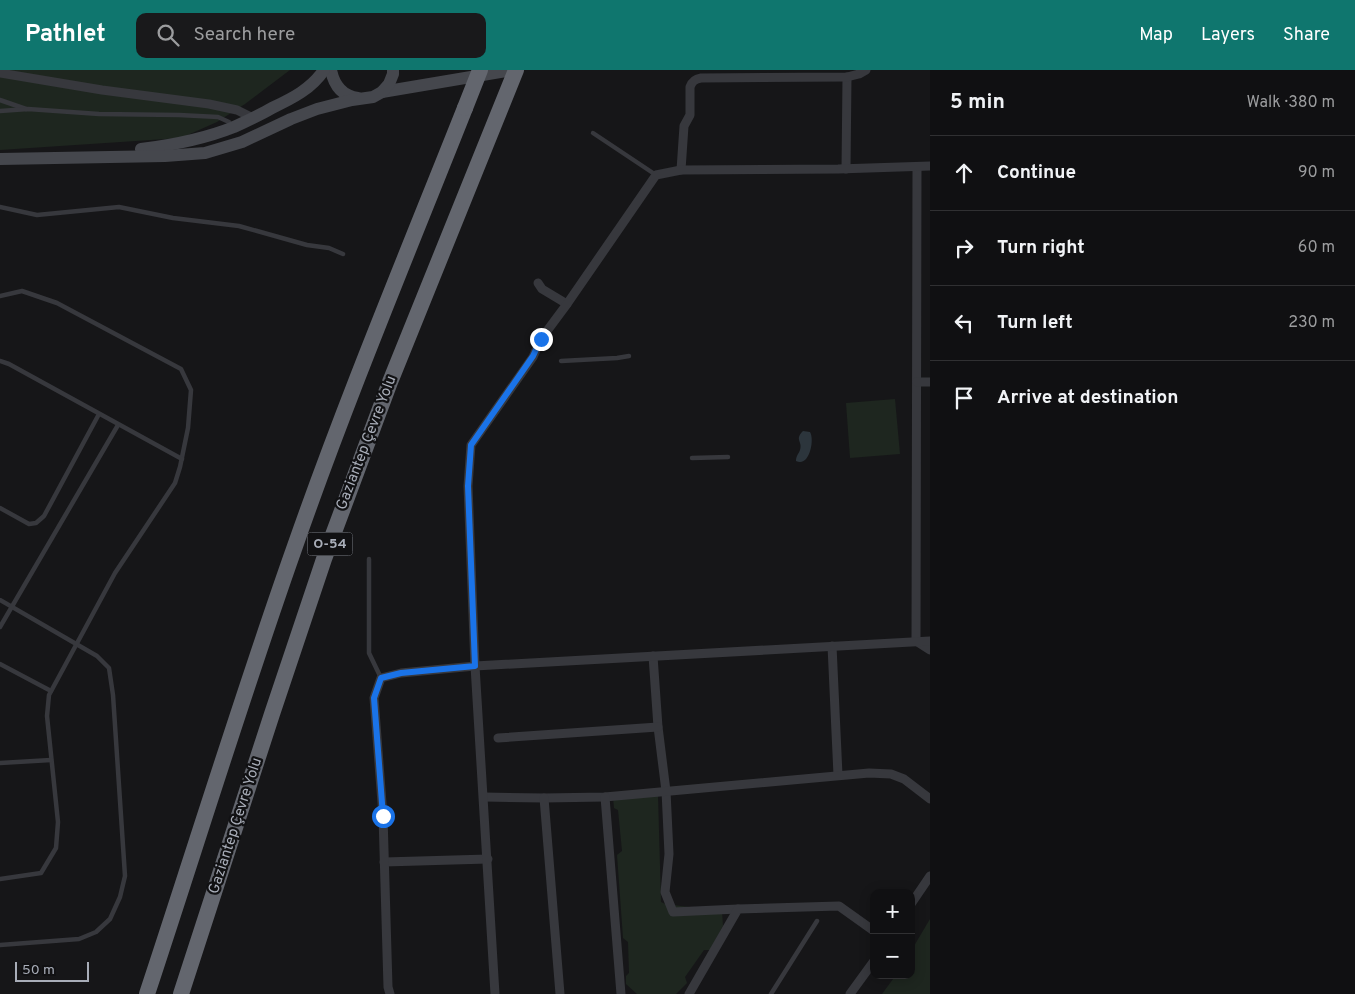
<!DOCTYPE html>
<html lang="en">
<head>
<meta charset="utf-8">
<style>
	body { margin:0; font-family:Overpass,sans-serif; background:#19191b; color:#f1f3f6 }
	.controls { position:absolute; right:15px; bottom:15px; display:grid; overflow:hidden; border-radius:10px; box-shadow:0 2px 12px #0003 }
	.controls button { width:45px; height:45px; display:grid; place-items:center; padding:0; border:0; border-bottom:1px solid #303032; background:#101012; color:#f1f3f6; font:25px sans-serif }
	.scale { position:absolute; left:15px; bottom:12px; width:74px; box-sizing:border-box; padding-left:5px; border:2px solid #a8adb8; border-top:0; font-size:14px; line-height:18px; white-space:nowrap; color:#a8adb8; -webkit-text-stroke:4px #111113; paint-order:stroke }
	.stop { position:absolute; width:15px; height:15px; margin:-11px; border:4px solid #1a73e8; border-radius:50%; background:#fff }
	.stop.end { background:#1a73e8; border-color:#fff; box-shadow:0 1px 5px #0008 }
	.list { margin:0; padding:0; list-style:none }
	h2 { display:flex; justify-content:space-between; align-items:center; height:65px; margin:0; padding:0 20px; font-size:21px }
	h2 small { font-size:16px; font-weight:400; color:#9c9d9f }
	.list li { display:grid; grid-template-columns:32px 1fr auto; gap:15px; align-items:center; box-sizing:border-box; height:75px; padding:0 20px; border-top:1px solid #303032 }
	.list b { display:block; font-size:19px; white-space:nowrap }
	.list em { font-size:16px; font-style:normal; color:#9c9d9f }
	.icon { flex:none; width:28px; height:28px; fill:none; stroke:currentColor; stroke-width:2; stroke-linecap:round; stroke-linejoin:round }
	.map { position:relative; flex:none; width:930px; height:924px; overflow:hidden }
	header { display:flex; align-items:center; gap:30px; box-sizing:border-box; height:70px; padding:0 25px; background:#0f766e; color:#fff }
	header strong { font-size:24px }
	nav { display:flex; gap:28px; margin-inline-start:auto; font-size:18px }
	.search { width:350px; height:45px; background:#19191b; display:flex; align-items:center; gap:12px; box-sizing:border-box; padding:0 18px; border-radius:10px; color:#9c9d9f; font-size:19px }
	main { display:flex }
	aside { flex:1; background:#101012 }
	.map>svg:first-child { display:block }
	.green { fill:#1e261f }
	.water { fill:#2c353c }
	.lines { fill:none; stroke-linecap:round; stroke-linejoin:round }
	.lane { stroke:#37383d; stroke-width:4.5 }
	.street { stroke:#37383d; stroke-width:9 }
	.secondary { stroke:#45474d; stroke-width:12 }
	.highway { stroke:#63666e; stroke-width:16 }
	.highway-bridge { stroke:#63666e; stroke-width:16 }
	.route { stroke:#1a73e8; stroke-width:6 }
	.labels { text-anchor:middle; dominant-baseline:central; stroke-width:4.5; stroke-linejoin:round; paint-order:stroke }
	.shield { fill:#111113; stroke:#7b7e86; stroke-width:1 }
	.shield-label { font-size:14px; font-weight:bold; fill:#a8adb8 }
	.street-label { font-size:15px; fill:#a8adb8; stroke:#111113 }
</style>
</head>
<body>
<header>
<strong>Pathlet</strong>
<div class="search"><svg class="icon" aria-label="search" viewBox="0 0 24 24"><circle cx="10" cy="10" r="6"/><path d="M15 15l6 6"/></svg>Search here</div>
<nav><a>Map</a><a>Layers</a><a>Share</a></nav>
</header>
<main>
<div class="map">
<svg width="930" height="924" viewBox="0 0 930 924">
	<rect width="100%" height="100%" fill="#161618"/>
	<g class="green">
		<polygon points="0,0 290,0 245,34 217,52 181,68 0,80"/>
		<polygon points="895,329 900,384 850,388 846,333"/>
		<polygon points="658,725 661,832 665,834 722,841 723,856 710,880 704,880 685,907 687,913 676,924 637,924 626,914 626,906 629,903 628,872 623,868 617,785 622,781 618,740 614,738 613,727"/>
		<polygon points="930,849 930,924 882,924 896,905 911,905 911,881"/>
	</g>
	<path class="water" d="M 803,361 L 810,362 C 815,370 809,398 796,391 C 796,386 798,385 800,380 C 803,371 794,370 803,361 Z"/>
	<g class="lines">
		<g class="lane">
			<polyline points="0,30 26,39"/>
			<polyline points="0,41 28,39 99,44 179,45 218,47 229,52 233,56"/>
			<polyline points="593,63 656,105"/>
			<polyline points="0,137 37,145 119,137 173,148 239,156 307,175 329,178 343,184"/>
			<polyline points="0,226 22,221 57,233 181,299 191,320 188,358 180,397 175,413 115,503 49,625 47,646 58,752 56,778 41,803 0,809"/>
			<polyline points="0,291 9,294 182,389"/>
			<polyline points="561,291 617,288 629,286"/>
			<polyline points="692,388 728,387"/>
			<polyline points="0,438 29,454 36,453 44,446 99,344"/>
			<polyline points="369,489 369,583 381,608"/>
			<polyline points="0,530 97,586 109,598 113,625 125,806 120,827 110,849 96,862 79,869 0,875"/>
			<polyline points="0,557 118,355"/>
			<polyline points="0,594 51,621"/>
			<polyline points="0,693 51,690"/>
			<polyline points="771,924 817,851"/>
		</g>
		<g class="street">
			<polyline points="0,3 102,20 209,34 237,40 253,48"/>
			<polyline points="917,97 916,571 930,580"/>
			<polyline points="846,99 847,7"/>
			<path d="M 681,100 L 684,56 L 690,45 L 690,17 C 692,11 695,9 701,8 L 847,7 L 859,4 L 866,0"/>
			<polyline points="538,213 542,219 567,234"/>
			<polyline points="917,312 930,312"/>
			<polyline points="832,576 838,705"/>
			<polyline points="653,586 658,657 666,721 669,784 665,822 673,842 738,839"/>
			<polyline points="498,668 658,657"/>
			<polyline points="484,727 544,728 605,727 869,703 891,704 904,709 930,729"/>
			<polyline points="605,727 621,924"/>
			<polyline points="544,728 560,924"/>
			<polyline points="384,792 488,789"/>
			<polyline points="911,834 930,806"/>
			<polyline points="390,924 388,917 383,746 374,628 381,608 401,603 475,596 930,571"/>
			<polyline points="495,924 475,596 468,416 471,375 533,287 541,269 567,234 656,105 681,100 838,99 930,96"/>
			<polyline points="689,924 738,839 839,836 874,861"/>
			<polyline points="850,924 874,891"/>
		</g>
		<g class="secondary">
			<path d="M 331,0 C 334,15 342,26 358,28"/>
			<polyline points="382,22 512,0"/>
			<path d="M 141,79 C 173,75 204,69 234,57 C 247,51 260,45 272,38 C 293,28 311,19 324,0"/>
			<polyline points="0,89 165,86 205,83 242,72 291,49 317,39 352,30 373,27 382,22 389,14 393,4 393,0"/>
		</g>
		<g class="highway">
			<path d="M 147,924 C 196,776 242,626 294,479 C 346,330 407,184 465,38"/>
			<polyline points="181,924 272,644 324,489 390,312 516,0"/>
		</g>
		<polyline class="highway-bridge" points="465,38 480,0"/>
	</g>
	<g class="lines">
		<polyline class="route" points="383,746 374,628 381,608 401,603 475,596 468,416 471,375 533,286 541,269"/>
	</g>
	<g class="labels">
		<rect class="shield" x="307.5" y="462.5" width="45" height="23" rx="4"/>
		<g class="shield-label">
			<text x="330" y="474">O-54</text>
		</g>
		<g class="street-label">
			<text transform="translate(367 373) rotate(-69)">Gaziantep Çevre Yolu</text>
			<text transform="translate(236 756) rotate(-72)">Gaziantep Çevre Yolu</text>
		</g>
	</g>
</svg>
<div class="controls">
<button>+</button>
<button>−</button>
</div>
<div class="scale">50 m</div>
<div class="stop" style="left:383px;top:746px"></div>
<div class="stop end" style="left:541px;top:269px"></div>
</div>
<aside>
<h2>5 min<small>Walk · 380 m</small></h2>
<ul class="list">
<li><svg class="icon" aria-label="ahead" viewBox="0 0 24 24"><path d="M12 20V5M6 11l6-6 6 6"/></svg><div><b>Continue</b></div><em>90 m</em></li>
<li><svg class="icon" aria-label="right" viewBox="0 0 24 24"><path d="M7 20v-9h11M14 6l5 5-5 5"/></svg><div><b>Turn right</b></div><em>60 m</em></li>
<li><svg class="icon" aria-label="left" viewBox="0 0 24 24"><path d="M17 20v-9H6M10 6l-5 5 5 5"/></svg><div><b>Turn left</b></div><em>230 m</em></li>
<li><svg class="icon" aria-label="arrive" viewBox="0 0 24 24"><path d="M6 21V4h12l-3 4 3 4H6"/></svg><div><b>Arrive at destination</b></div></li>
</ul>
</aside>
</main>
</body>
</html>
